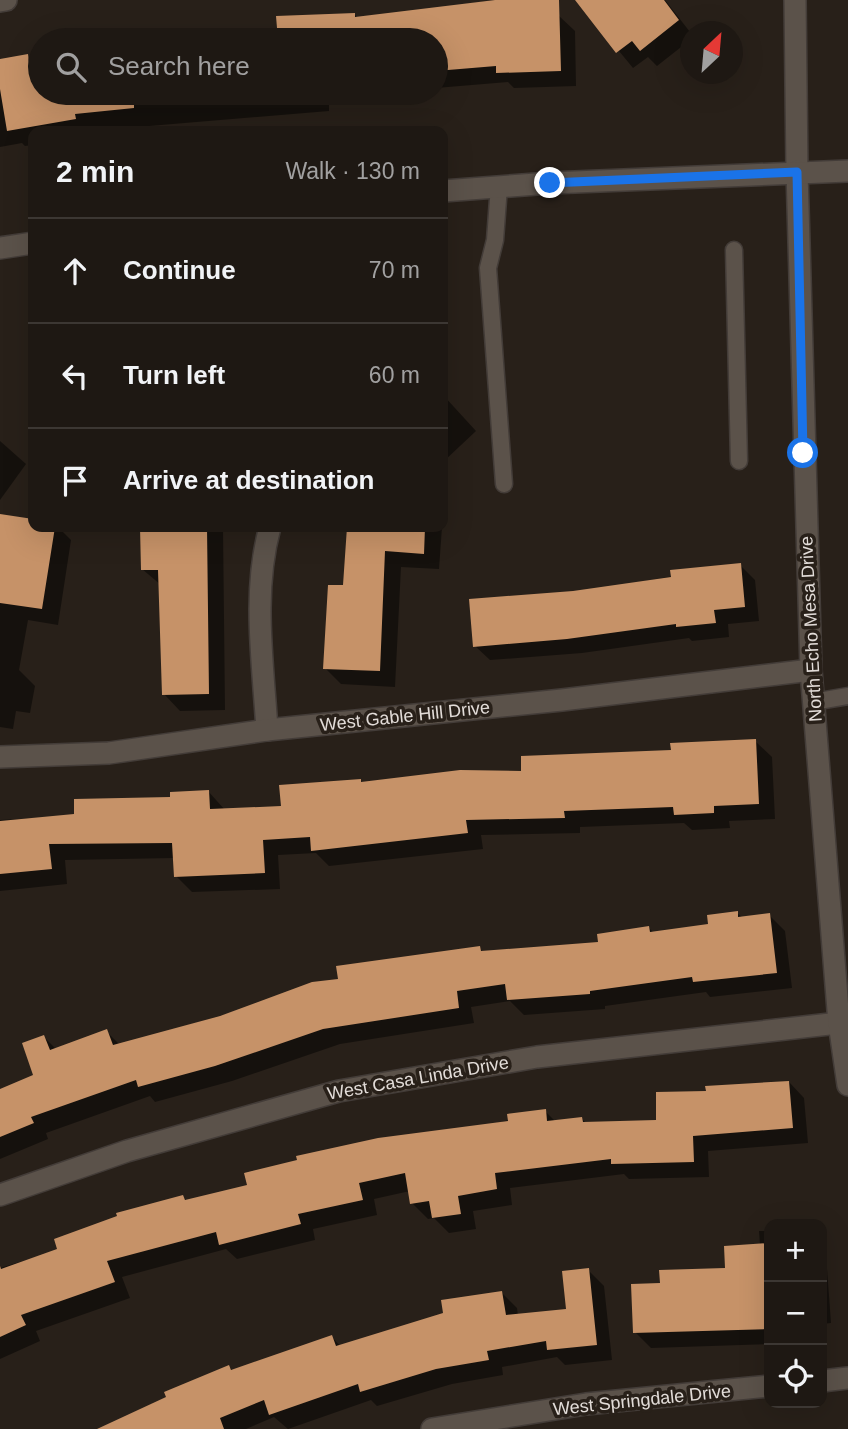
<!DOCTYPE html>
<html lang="en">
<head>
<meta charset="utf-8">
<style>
	body { margin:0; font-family:Arial,sans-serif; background:#2b2521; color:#f1f3f6 }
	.controls { position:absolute; right:21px; bottom:21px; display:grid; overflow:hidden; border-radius:14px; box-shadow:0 7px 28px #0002 }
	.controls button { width:63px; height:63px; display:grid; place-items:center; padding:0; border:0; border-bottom:2px solid #3c3733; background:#1e1813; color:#f1f3f6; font:35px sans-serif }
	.compass { position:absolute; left:680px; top:21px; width:63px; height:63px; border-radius:50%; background:#1e1813; box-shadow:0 7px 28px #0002; rotate:26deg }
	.stop { position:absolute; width:21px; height:21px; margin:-16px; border:5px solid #1a73e8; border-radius:50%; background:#fff }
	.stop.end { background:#1a73e8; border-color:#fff; box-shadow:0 2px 7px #0008 }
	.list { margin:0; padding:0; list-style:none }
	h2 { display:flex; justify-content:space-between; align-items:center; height:91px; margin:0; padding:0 28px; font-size:30px }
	h2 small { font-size:23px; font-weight:400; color:#a1a0a0 }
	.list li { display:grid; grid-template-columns:46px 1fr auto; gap:21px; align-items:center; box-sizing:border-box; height:105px; padding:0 28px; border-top:2px solid #3c3733 }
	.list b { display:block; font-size:26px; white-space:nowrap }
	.list em { font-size:23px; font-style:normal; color:#a1a0a0 }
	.icon { flex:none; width:38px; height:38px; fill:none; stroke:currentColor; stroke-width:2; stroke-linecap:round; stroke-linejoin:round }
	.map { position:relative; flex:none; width:848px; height:1429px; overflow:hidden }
	.search { position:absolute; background:#1e1813; box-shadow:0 7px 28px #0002; left:28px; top:28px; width:420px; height:77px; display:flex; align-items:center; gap:18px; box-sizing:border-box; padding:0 24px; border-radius:38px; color:#a1a0a0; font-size:26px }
	.panel { position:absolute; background:#1e1813; box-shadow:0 7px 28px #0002; left:28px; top:126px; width:420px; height:406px; border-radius:14px }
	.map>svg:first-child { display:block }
	.shadow { fill:#0007 }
	.building { fill:#c69268 }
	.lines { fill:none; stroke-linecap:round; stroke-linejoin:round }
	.lane-casing { stroke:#433c38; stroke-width:19 }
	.street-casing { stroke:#433c38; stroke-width:24 }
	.secondary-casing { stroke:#433c38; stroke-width:24 }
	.lane { stroke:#5b524a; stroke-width:16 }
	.street { stroke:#5b524a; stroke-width:21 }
	.secondary { stroke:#5b524a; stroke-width:21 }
	.route { stroke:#1a73e8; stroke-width:9 }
	.labels { text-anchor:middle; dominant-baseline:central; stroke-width:7; stroke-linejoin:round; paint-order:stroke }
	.street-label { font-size:18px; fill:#e2dcd8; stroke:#282019 }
</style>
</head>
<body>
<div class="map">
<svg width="848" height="1429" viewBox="0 0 848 1429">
	<rect width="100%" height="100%" fill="#282019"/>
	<g class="shadow">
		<polygon points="495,0 527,0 558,15 575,31 576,86 514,88 508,82 436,88 436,40 248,40 248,30 278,28 354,14 359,19"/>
		<polygon points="577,0 665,0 690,32 690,40 657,66 648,57 633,68"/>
		<polygon points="192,29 203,40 121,40 164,36 164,33"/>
		<polygon points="27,56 35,64 40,63 40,93 415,93 415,96 329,104 329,111 90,131 33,131 33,145 25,146 22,143 0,147 0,60"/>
		<polygon points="443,395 476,431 443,462"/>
		<polygon points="0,441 26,464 0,500"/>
		<polygon points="0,516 33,521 33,527 58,527 71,540 58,625 28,620 19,670 35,686 30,713 16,711 13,729 0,727"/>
		<polygon points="142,527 223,527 225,710 180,711 164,694 161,585 142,569"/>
		<polygon points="349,527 442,527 439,569 401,567 395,687 341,684 325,668 345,587"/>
		<polygon points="740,565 755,580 759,621 728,624 729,637 692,641 689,638 582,653 490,660 475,646 573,593"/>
		<polygon points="755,741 772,757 775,819 729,821 730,828 692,830 684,823 580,827 580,833 481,835 483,849 329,866 316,853 278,855 280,889 192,892 176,876 175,858 65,860 67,884 0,891 0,820 76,816 208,791 225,810 283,808 360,781 363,783 523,773"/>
		<polygon points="737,913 743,918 769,915 785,931 792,988 710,997 706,992 605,1006 605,1009 524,1015 510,1001 471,1007 474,1023 340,1044 232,1081 155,1102 150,1096 46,1133 48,1139 0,1159 0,1091 36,1076 44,1037 56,1049 106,1031 120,1045 339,981 479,948 484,953 600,944 649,928 654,933 710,926"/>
		<polygon points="789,1082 804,1098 808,1143 708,1151 709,1177 629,1179 624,1174 510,1188 512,1205 473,1211 476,1229 449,1233 434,1218 428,1219 412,1203 410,1191 374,1199 377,1215 313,1229 315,1240 237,1259 226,1249 122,1277 130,1298 36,1331 40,1341 0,1359 0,1268 60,1250 183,1197 187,1201 545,1111 556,1122 582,1119 586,1123 658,1122 708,1092"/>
		<polygon points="759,1231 769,1231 769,1344 651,1348 635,1332 662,1284 727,1270 760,1245"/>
		<polygon points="822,1251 826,1255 831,1323 822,1324"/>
		<polygon points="588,1270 604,1286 612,1360 565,1365 557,1357 502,1367 503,1375 452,1384 377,1406 371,1400 288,1429 274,1417 246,1429 101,1429 229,1367 233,1371 332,1337 341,1347 445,1315 501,1292 517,1308 518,1316 568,1311"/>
	</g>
	<g class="building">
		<polygon points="495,0 559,0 561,71 496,73 496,66 436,71 436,40 278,40 276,16 355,13 355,17"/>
		<polygon points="575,0 664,0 679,20 640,51 632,41 616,53"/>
		<polygon points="28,54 29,63 40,61 40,93 134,93 134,108 75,114 76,119 7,131 0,89 0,59"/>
		<polygon points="0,514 33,519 33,527 55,527 42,609 0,603"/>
		<polygon points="140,527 207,527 209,694 162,695 158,570 141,570"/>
		<polygon points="347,527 425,527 424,554 385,551 380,671 323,669 328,585 343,585"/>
		<polygon points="741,563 745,607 714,610 716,623 676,627 676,624 567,639 473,647 469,599 573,591 671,577 670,570"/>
		<polygon points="756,739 759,804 714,806 714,813 674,815 673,807 564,811 565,818 466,820 468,833 311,851 310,837 263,840 265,873 174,877 172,843 49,844 52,869 0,874 0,821 74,814 74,799 170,797 170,792 209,790 210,809 281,806 279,785 361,779 361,782 460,770 521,771 521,756 671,750 670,743"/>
		<polygon points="738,911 738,917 770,913 777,973 693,982 692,977 590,991 590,994 507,1000 505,984 457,991 459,1008 323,1029 215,1066 138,1087 136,1080 31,1117 34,1123 0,1137 0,1089 33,1075 22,1043 44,1035 50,1050 107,1029 113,1045 220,1016 312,982 338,979 336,966 480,946 481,951 598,942 597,934 649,926 650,932 708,924 707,915"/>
		<polygon points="789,1081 793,1128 693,1136 694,1162 611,1164 611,1159 495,1173 497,1189 458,1196 461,1214 432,1218 429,1201 410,1204 405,1173 359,1183 363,1200 298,1214 301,1224 219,1245 216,1232 107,1261 115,1282 21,1315 26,1325 0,1337 0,1266 1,1269 57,1249 54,1239 117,1216 116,1213 183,1195 185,1200 247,1185 244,1173 297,1160 296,1156 378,1138 508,1121 507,1114 546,1109 547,1121 582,1117 583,1122 656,1120 656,1092 706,1091 705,1086"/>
		<polygon points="769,1243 769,1329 633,1333 631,1284 660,1283 659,1270 725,1268 724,1246"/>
		<polygon points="589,1268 597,1345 547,1350 546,1341 487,1351 489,1360 436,1369 360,1392 358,1384 269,1415 264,1400 220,1418 224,1429 97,1429 166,1397 164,1392 229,1365 231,1370 332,1335 336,1346 443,1313 441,1300 502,1291 506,1315 566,1309 562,1271"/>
	</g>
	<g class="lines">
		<g class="lane-casing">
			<g id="lane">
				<polyline points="499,186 495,240 488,268 504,484"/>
				<polyline points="734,250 739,461"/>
				<polyline points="813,702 848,696"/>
			</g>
		</g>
		<g class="street-casing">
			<g id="street">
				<polyline points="795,0 797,171"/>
				<polyline points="0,1 6,0"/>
				<path d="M 267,730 C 263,663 252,592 270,527"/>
				<polyline points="0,757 109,753 267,730 562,700 811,670"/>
				<polyline points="0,1195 127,1151 339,1091 537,1057 848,1022"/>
				<polyline points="822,1381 848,1378"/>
				<polyline points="432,1429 586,1404 769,1386"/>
			</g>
		</g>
		<g class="secondary-casing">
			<g id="secondary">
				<polyline points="797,171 811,670 839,1023 848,1085"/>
				<polyline points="443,191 550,183 848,171"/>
				<polyline points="0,248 33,243"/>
			</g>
		</g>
		<use href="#lane" class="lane"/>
		<use href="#street" class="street"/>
		<use href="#secondary" class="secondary"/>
	</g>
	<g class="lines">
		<polyline class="route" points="550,183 797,172 803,453"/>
	</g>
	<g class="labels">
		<g class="street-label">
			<text transform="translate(811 629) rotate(-93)">North Echo Mesa Drive</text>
			<text transform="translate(405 716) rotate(-6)">West Gable Hill Drive</text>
			<text transform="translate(418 1078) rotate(-10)">West Casa Linda Drive</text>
			<text transform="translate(642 1400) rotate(-6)">West Springdale Drive</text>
		</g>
	</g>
</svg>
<div class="controls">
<button>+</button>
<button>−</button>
<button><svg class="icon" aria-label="locate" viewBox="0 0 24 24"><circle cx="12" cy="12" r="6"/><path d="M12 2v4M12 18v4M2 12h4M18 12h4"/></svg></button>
</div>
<svg class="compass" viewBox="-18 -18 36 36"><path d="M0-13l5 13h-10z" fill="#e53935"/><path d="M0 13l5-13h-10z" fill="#a1a0a0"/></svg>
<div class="stop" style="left:803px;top:453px"></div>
<div class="stop end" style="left:550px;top:183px"></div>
<div class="search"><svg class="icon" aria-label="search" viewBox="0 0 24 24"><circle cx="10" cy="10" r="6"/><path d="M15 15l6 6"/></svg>Search here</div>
<section class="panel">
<h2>2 min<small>Walk · 130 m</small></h2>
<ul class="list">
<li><svg class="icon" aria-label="ahead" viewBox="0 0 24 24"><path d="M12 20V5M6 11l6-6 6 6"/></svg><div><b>Continue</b></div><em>70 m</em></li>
<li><svg class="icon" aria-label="left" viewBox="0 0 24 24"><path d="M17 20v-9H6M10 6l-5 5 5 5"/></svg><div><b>Turn left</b></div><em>60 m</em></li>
<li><svg class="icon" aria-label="arrive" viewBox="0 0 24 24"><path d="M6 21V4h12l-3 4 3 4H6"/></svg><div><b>Arrive at destination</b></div></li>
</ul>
</section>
</div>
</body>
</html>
